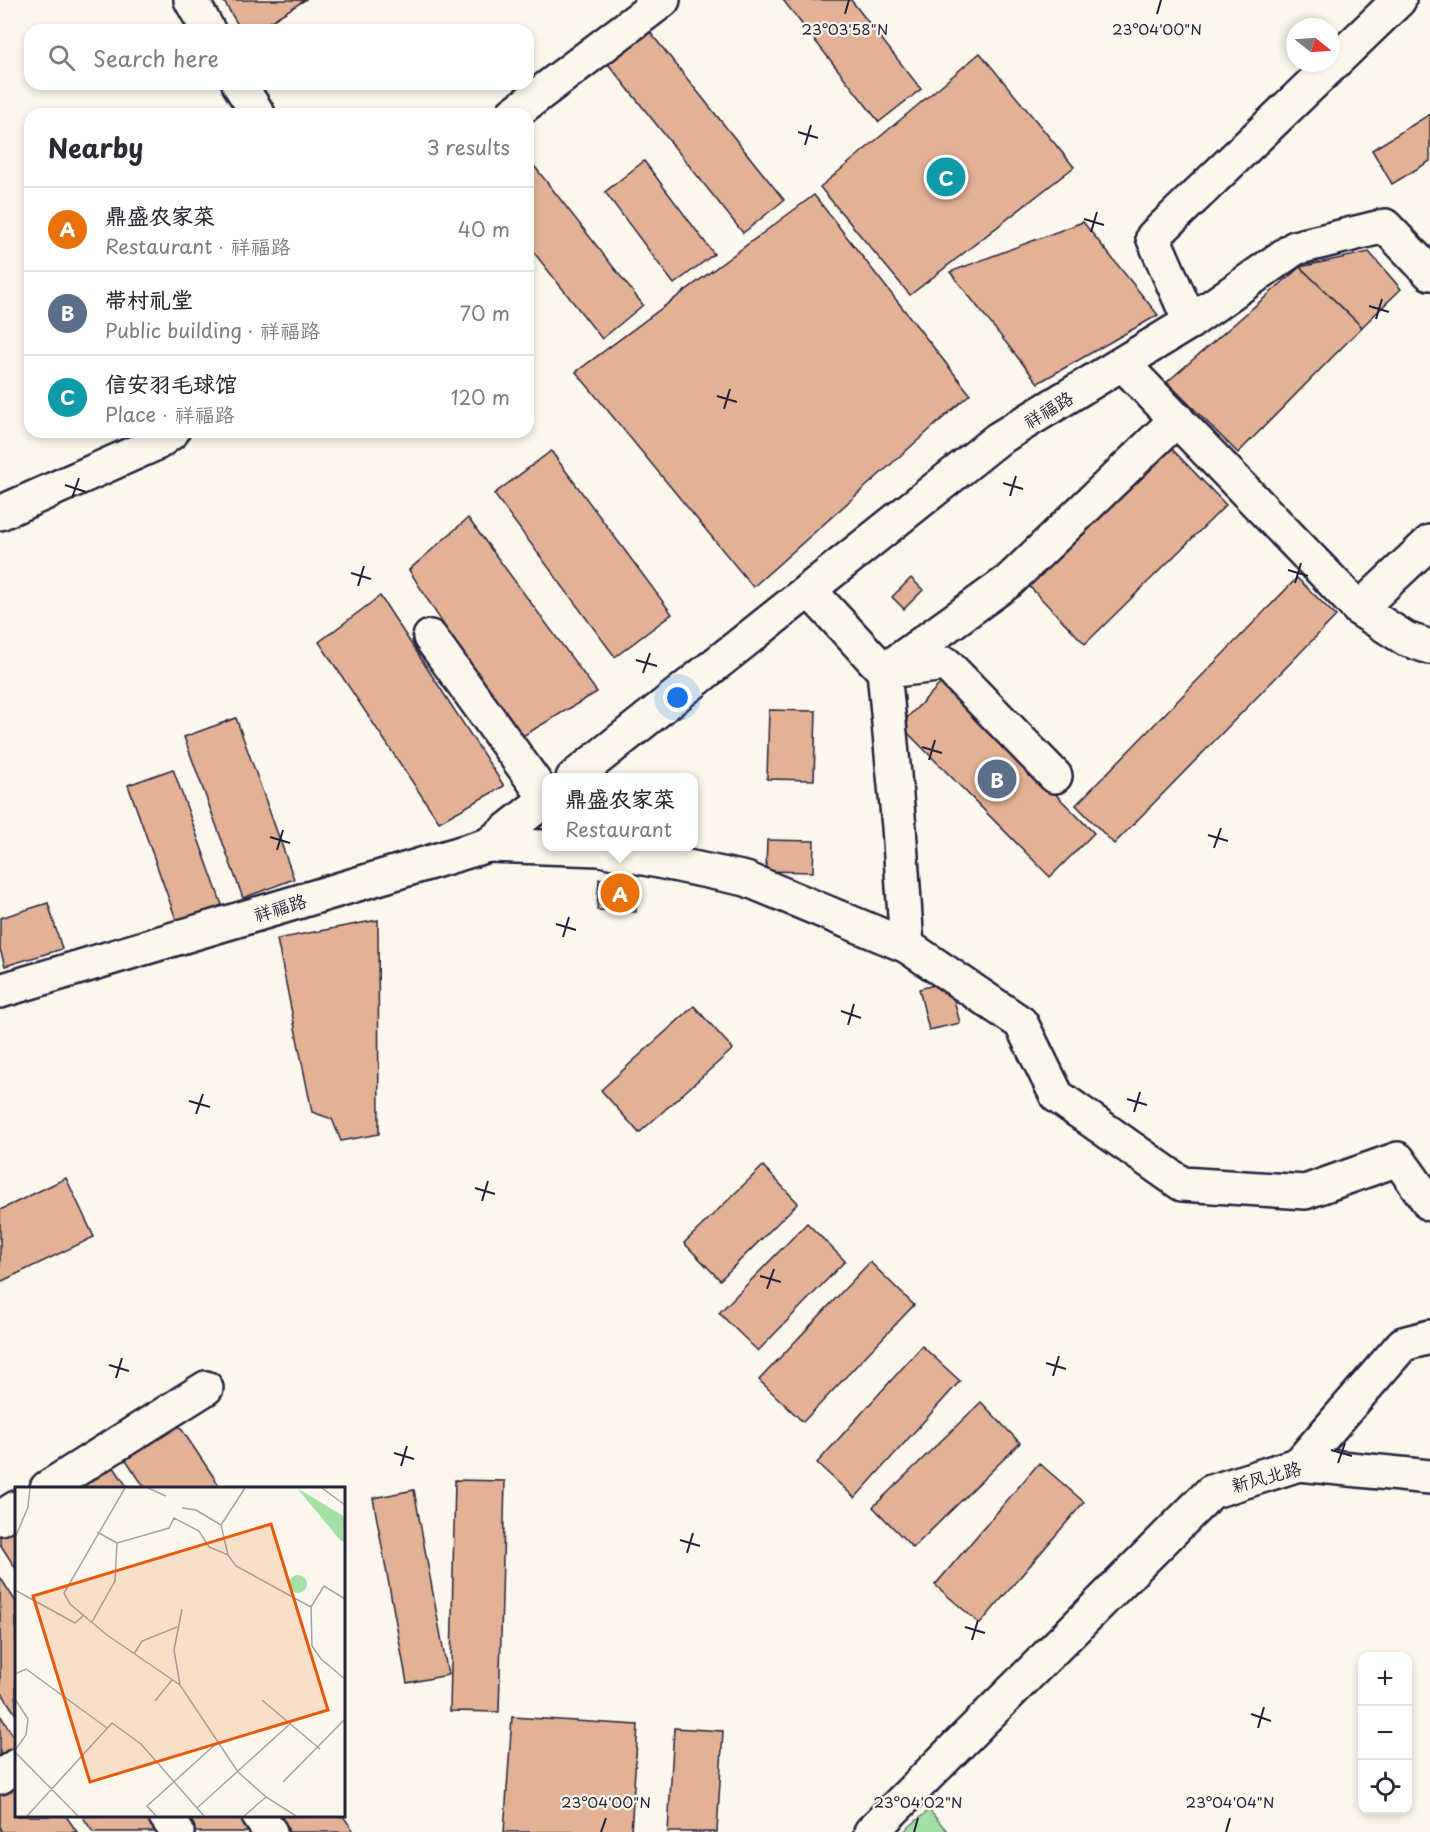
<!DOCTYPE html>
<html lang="en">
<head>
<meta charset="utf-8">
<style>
	body { margin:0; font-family:"Playpen Sans","LXGW WenKai TC",sans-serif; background:#f2f2f3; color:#2b2b33 }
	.controls { position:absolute; right:18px; bottom:18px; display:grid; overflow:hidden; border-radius:12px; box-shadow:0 3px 9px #0003 }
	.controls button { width:54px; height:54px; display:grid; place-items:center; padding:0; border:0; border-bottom:2px solid #e1e1e2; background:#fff; color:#2b2b33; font:30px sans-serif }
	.compass { position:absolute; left:1286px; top:18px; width:54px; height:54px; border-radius:50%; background:#fff; box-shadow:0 3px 9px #0003; rotate:107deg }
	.you { position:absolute; left:678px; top:698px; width:21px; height:21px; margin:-15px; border:4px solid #fff; border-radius:50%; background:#1a73e8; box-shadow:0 0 0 9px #1a73e833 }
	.badge { display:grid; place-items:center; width:39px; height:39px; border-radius:50%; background:#db2777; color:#fff; font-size:20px; font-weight:700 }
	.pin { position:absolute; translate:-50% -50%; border:3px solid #fff; box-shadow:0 2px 6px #0006 }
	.popup { position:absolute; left:542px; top:773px; width:156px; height:78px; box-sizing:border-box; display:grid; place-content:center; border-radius:12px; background:#fff; filter:drop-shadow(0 2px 4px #0005); font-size:20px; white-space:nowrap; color:#7c7c81 }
	.popup b { font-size:22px; color:#2b2b33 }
	.popup::after { content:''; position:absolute; left:50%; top:100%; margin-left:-12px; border:12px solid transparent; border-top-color:#fff }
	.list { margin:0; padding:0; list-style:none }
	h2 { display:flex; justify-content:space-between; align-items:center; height:78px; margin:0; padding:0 24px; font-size:26px }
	h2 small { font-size:20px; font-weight:400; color:#7c7c81 }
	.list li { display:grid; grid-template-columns:39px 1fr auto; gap:18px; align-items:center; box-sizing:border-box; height:84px; padding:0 24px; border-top:2px solid #e1e1e2 }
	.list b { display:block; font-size:22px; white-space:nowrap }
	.list p { margin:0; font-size:20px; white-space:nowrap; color:#7c7c81 }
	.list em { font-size:20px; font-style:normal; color:#7c7c81 }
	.icon { flex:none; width:33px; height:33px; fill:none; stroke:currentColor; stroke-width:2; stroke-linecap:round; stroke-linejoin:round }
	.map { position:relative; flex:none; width:1430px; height:1832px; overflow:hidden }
	.search { position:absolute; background:#fff; box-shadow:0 3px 9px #0003; left:24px; top:24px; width:510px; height:66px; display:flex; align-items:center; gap:15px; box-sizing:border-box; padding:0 21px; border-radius:18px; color:#7c7c81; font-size:22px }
	.panel { position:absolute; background:#fff; box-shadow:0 3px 9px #0003; left:24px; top:108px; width:510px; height:330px; border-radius:18px }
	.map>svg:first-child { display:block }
	.green { fill:#a4dfa5; stroke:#638070; stroke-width:1.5 }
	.building { fill:#e3b195; stroke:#22223b; stroke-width:1.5 }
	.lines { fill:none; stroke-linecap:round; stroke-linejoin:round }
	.minor-casing { stroke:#22223b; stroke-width:38 }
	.minor { stroke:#fbf7ec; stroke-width:33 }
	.ticks { fill:none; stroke:#22223b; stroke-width:2 }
	.labels { text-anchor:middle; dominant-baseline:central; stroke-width:4.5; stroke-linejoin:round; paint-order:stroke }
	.street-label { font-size:18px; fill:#22223b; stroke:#fbf7ec }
	.inset-road { fill:none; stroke:#a4a2a5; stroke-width:1.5 }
	.view { fill:#e8590c; fill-opacity:0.15; stroke:#e8590c; stroke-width:3 }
	.inset-edge { fill:none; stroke:#22223b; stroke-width:3 }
	.ticks-label { font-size:15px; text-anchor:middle; fill:#22223b; stroke:#fbf7ec; stroke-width:4.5; stroke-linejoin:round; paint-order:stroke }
</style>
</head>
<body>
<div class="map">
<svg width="1430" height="1832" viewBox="0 0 1430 1832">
	<rect width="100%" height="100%" fill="#fbf7ec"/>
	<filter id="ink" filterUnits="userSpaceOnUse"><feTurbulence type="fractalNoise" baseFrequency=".0167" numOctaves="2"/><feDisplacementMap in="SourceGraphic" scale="12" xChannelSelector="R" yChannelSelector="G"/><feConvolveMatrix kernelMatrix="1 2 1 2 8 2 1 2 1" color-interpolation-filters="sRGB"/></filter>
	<g filter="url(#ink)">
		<polygon class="green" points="929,1810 948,1832 903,1832"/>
		<g class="building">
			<polygon points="223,0 305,0 257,30 241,30"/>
			<polygon points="783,0 851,0 921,89 879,122"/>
			<polygon points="642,22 784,200 743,233 601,55"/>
			<polygon points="980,53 1074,167 910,295 820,187"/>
			<polygon points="1430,114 1430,161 1392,184 1372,150"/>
			<polygon points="528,158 643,305 602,339 528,245"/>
			<polygon points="644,161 714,254 674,284 605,192"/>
			<polygon points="814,195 970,394 753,587 576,372"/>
			<polygon points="1083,222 1158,315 1038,383 950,272"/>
			<polygon points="1369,252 1401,289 1362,327 1300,267"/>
			<polygon points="1300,267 1362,327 1238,453 1167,382"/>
			<polygon points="1170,447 1226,505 1085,644 1029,586"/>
			<polygon points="551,451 672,614 615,657 494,494"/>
			<polygon points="468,518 597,692 516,740 409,570"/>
			<polygon points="911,578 923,590 904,609 892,597"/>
			<polygon points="1297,578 1336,616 1114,844 1076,805"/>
			<polygon points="380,596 504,786 439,822 319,642"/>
			<polygon points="943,681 1094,833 1050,877 900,725"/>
			<polygon points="769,710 816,711 814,780 767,779"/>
			<polygon points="236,718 294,879 243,898 184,737"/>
			<polygon points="173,769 222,905 177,922 128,785"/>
			<polygon points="767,840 814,841 813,872 766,871"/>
			<polygon points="599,879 638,881 636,912 597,910"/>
			<polygon points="48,903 62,949 5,966 0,949 0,918"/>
			<polygon points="378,920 379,1134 341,1141 332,1119 312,1112 277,939"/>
			<polygon points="949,981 960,1023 929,1030 919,989"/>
			<polygon points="694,1006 733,1049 639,1133 601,1090"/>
			<polygon points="763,1166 798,1203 720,1280 684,1243"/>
			<polygon points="66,1178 94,1237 0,1282 0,1210"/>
			<polygon points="807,1223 845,1261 758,1351 719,1313"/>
			<polygon points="870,1262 914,1305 803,1422 759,1380"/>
			<polygon points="922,1346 960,1381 855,1498 817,1463"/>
			<polygon points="981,1402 1020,1443 913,1548 873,1507"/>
			<polygon points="176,1421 221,1488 145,1488 124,1457"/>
			<polygon points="111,1463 128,1488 73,1488"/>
			<polygon points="1039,1463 1084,1502 980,1624 935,1585"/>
			<polygon points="455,1480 505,1481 499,1712 450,1711"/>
			<polygon points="414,1490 448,1675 407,1683 373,1498"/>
			<polygon points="16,1523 16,1569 0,1544 0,1534"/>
			<polygon points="0,1577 16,1602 16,1715 0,1690"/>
			<polygon points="0,1715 16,1740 16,1748 0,1760"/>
			<polygon points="512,1717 638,1725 631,1832 504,1832"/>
			<polygon points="674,1728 723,1731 717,1832 668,1832"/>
			<polygon points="16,1774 16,1816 66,1816 77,1832 2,1832 0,1829 0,1786"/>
			<polygon points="82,1816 156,1816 167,1832 93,1832"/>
			<polygon points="173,1816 248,1816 259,1832 184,1832"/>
			<polygon points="268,1816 343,1816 353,1830 350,1832 279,1832"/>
		</g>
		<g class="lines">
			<g class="minor-casing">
				<g id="minor">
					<polyline points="191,0 208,30"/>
					<polyline points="239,84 258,114"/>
					<polyline points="513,114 663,0"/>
					<polyline points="1190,322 1153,237 1399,0"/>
					<polyline points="1123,364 1359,609 1406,639 1430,647"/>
					<polyline points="0,513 157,443 172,432"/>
					<polyline points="809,590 884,671 899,827 907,946"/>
					<polyline points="1359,609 1430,542"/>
					<polyline points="430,637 546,798"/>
					<polyline points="884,671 1009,581 1177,419"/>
					<polyline points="886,671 946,664 1055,776"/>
					<polyline points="573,778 998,439 1190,322 1295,248 1385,226 1430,273"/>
					<polyline points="488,845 600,849 746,879 907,946 1021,1023 1057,1096 1182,1184 1305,1192 1398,1159 1430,1204"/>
					<polyline points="0,991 488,845 546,799"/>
					<polyline points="1299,1464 1403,1344 1430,1337"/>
					<polyline points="47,1488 206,1388"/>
					<polyline points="0,1518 16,1508"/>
					<polyline points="0,1777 16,1766"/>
					<polyline points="166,1816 177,1832"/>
					<polyline points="259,1816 270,1832"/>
					<polyline points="871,1832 1211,1492 1299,1464 1430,1477"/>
				</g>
			</g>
			<use href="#minor" class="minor"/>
		</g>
	</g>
	<path class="ticks" d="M 845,14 L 849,0M 1157,14 L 1161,0M 798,132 L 818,138M 805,145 L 811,125M 1084,219 L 1104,225M 1091,232 L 1097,212M 1369,306 L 1389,312M 1376,319 L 1382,299M 717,396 L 737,402M 724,409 L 730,389M 1003,483 L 1023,489M 65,485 L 86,492M 1010,496 L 1016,476M 72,498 L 79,478M 1288,570 L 1308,576M 351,573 L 371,579M 1295,583 L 1301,563M 358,586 L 364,566M 636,660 L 657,666M 643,673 L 650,653M 922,747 L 942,753M 929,760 L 935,740M 1208,835 L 1228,841M 270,837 L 290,843M 1214,848 L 1221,828M 277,850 L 283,830M 556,924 L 576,930M 563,937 L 569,917M 841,1011 L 861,1018M 848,1025 L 854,1004M 1127,1099 L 1147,1105M 189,1101 L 210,1107M 1134,1112 L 1140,1092M 196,1114 L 203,1094M 475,1188 L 495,1194M 482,1201 L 488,1181M 760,1276 L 781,1282M 767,1289 L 774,1269M 1046,1363 L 1066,1369M 109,1365 L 129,1371M 1053,1376 L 1059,1356M 116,1378 L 122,1358M 1331,1450 L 1352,1456M 394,1453 L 414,1459M 1338,1463 L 1345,1443M 401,1466 L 407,1446M 680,1540 L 700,1546M 687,1553 L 693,1533M 965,1627 L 985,1633M 972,1640 L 978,1620M 1251,1714 L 1271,1721M 1258,1728 L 1264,1707M 601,1832 L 606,1818M 914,1832 L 918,1818M 1226,1832 L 1230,1818"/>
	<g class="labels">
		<g class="street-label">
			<text transform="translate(1048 409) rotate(-31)">祥福路</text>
			<text transform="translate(280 907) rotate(-17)">祥福路</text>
			<text transform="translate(1266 1476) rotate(-15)">新风北路</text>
		</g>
	</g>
	<g transform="translate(15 1487)">
		<rect width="330" height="330" fill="#fbf7ec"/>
		<path d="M 282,1 L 330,30 L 330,56 L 325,53 ZM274 97a9 9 0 1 1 18 0a9 9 0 1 1-18 0Z" fill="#a4dfa5"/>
		<path class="inset-road" d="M 110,1 L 49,106 L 55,117 L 92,148 L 165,198 L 223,285 L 251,310 L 281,329M 133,1 L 151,9M 307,1 L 330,18M 167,21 L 181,23 L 206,38 L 213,68 L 221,79 L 296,120 L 297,159 L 306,172 L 330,192M 206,38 L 230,1M 82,45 L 102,56M 0,51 L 13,20 L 15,1M 0,103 L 60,136 L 69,128M 296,120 L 309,99 L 330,112M 77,135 L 100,94 L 102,56 L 154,41 L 159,31 L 184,44 L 194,60 L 213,68M 119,167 L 127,154 L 162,140M 0,187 L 11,182 L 92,241M 165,198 L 159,163 L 167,122M 0,212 L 13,232 L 11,248 L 0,263M 247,213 L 305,262M 140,214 L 157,193M 0,265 L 63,329M 268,295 L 330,232M 182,321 L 275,237M 12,329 L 97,236 L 126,257 L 189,329M 141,329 L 132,319 L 203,255M 229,329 L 251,310"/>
		<path class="view" d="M 256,37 L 313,223 L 75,295 L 18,109 Z"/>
		<rect width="330" height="330" class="inset-edge"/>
	</g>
	<g class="ticks-label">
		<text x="845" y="35">23°03'58"N</text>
		<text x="1157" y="35">23°04'00"N</text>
		<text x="606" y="1808">23°04'00"N</text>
		<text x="918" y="1808">23°04'02"N</text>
		<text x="1230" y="1808">23°04'04"N</text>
	</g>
</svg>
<div class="controls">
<button>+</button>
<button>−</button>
<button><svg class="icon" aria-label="locate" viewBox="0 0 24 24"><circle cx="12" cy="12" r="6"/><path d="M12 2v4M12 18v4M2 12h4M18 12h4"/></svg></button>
</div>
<svg class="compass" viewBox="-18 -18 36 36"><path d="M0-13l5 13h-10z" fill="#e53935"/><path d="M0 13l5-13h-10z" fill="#7c7c81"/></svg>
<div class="you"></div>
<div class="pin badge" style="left:620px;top:893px;background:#e8710a">A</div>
<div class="popup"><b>鼎盛农家菜</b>Restaurant</div>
<div class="pin badge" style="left:997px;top:779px;background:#5c6f8a">B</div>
<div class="pin badge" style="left:946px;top:177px;background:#0f9aa8">C</div>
<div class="search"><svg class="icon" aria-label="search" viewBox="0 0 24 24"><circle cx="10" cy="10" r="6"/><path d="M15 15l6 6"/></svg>Search here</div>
<section class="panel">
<h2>Nearby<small>3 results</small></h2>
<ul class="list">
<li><span class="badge" style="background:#e8710a">A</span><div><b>鼎盛农家菜</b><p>Restaurant · 祥福路</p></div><em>40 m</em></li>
<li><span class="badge" style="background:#5c6f8a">B</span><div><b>带村礼堂</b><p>Public building · 祥福路</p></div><em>70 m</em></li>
<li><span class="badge" style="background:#0f9aa8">C</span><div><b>信安羽毛球馆</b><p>Place · 祥福路</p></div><em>120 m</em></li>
</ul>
</section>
</div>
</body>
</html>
